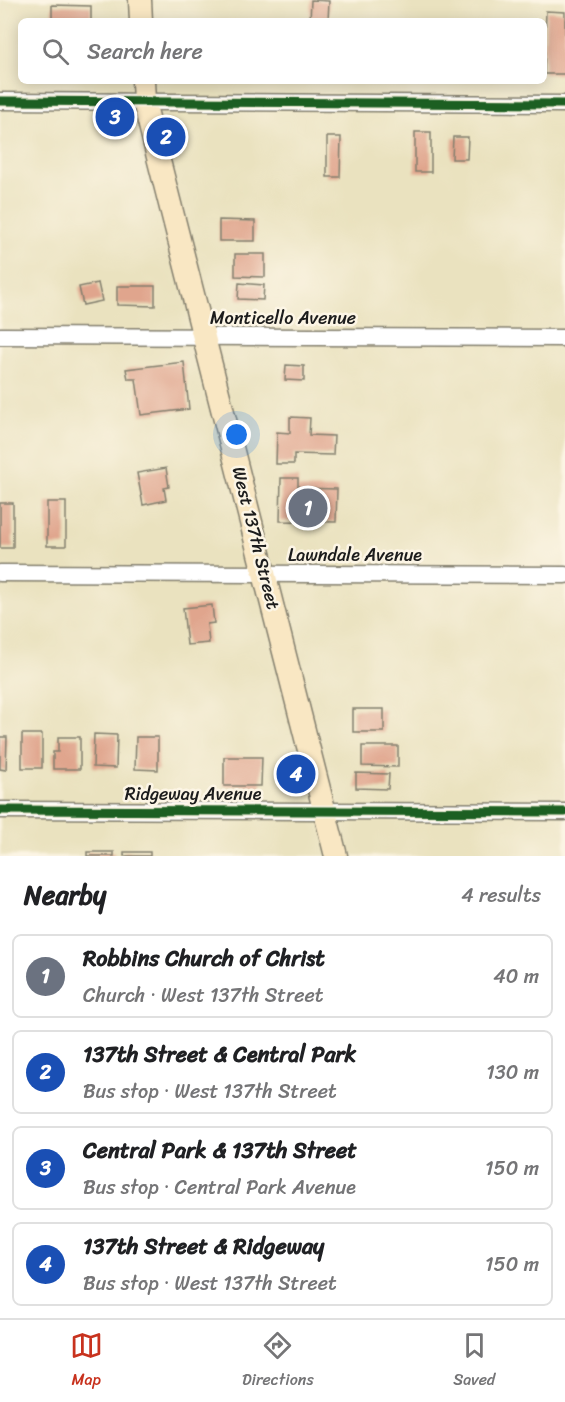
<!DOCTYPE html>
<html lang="en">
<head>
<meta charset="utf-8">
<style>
	body { margin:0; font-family:Sriracha,sans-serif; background:#f6f6f6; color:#202124 }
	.you { position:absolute; left:237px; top:435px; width:21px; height:21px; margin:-15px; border:4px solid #fff; border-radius:50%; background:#1a73e8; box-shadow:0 0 0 9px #1a73e833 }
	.badge { display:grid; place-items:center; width:39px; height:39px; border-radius:50%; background:#c8321e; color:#fff; font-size:20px; font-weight:700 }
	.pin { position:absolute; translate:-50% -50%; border:3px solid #fff; box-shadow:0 2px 6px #0006 }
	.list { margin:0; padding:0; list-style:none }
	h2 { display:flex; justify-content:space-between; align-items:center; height:78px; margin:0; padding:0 24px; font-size:26px }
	h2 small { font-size:20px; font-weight:400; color:#757577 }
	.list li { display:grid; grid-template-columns:39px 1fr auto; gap:18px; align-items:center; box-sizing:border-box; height:84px; margin:0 12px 12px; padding:0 12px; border:2px solid #e0e0e0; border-radius:9px }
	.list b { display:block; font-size:22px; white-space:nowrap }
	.list p { margin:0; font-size:20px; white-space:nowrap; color:#757577 }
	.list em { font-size:20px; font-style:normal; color:#757577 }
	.icon { flex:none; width:33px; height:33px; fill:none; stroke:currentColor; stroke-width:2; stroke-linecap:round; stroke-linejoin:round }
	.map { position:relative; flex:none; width:565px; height:856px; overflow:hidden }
	.search { position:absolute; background:#fff; box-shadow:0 3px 15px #0003; left:18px; right:18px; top:18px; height:66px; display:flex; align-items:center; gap:15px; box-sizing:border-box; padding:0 21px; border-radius:9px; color:#757577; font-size:22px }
	.sheet { height:462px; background:#fff }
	nav { display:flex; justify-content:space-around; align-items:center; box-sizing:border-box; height:84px; border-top:2px solid #e0e0e0; background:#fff; font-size:16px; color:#757577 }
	nav a { display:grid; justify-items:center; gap:3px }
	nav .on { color:#c8321e }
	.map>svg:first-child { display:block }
	.building { fill:#e0a58d }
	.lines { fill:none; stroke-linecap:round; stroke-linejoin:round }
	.street-casing { stroke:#837f6e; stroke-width:19 }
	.secondary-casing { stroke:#837f6e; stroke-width:25 }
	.street { stroke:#fff; stroke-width:16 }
	.secondary { stroke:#f9e7c3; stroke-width:22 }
	.cycleway-casing { stroke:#fcf5e5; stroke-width:13 }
	.cycleway { stroke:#1b5e20; stroke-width:9 }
	.labels { text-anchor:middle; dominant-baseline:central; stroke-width:5; stroke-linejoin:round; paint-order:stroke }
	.street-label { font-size:18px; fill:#1c1c1c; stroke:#fcf5e5 }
</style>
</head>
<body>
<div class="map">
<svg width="565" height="856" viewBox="0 0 565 856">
	<rect width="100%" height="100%" fill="#fcf5e5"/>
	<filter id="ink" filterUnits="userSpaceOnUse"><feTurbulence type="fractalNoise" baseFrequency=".0167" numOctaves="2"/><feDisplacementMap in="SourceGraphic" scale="12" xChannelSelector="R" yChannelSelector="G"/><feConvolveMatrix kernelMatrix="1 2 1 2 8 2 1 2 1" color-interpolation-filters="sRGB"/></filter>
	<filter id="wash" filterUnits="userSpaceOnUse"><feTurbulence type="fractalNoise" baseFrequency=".008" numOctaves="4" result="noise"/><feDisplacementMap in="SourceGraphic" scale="24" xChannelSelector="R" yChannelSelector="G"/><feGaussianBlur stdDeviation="1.35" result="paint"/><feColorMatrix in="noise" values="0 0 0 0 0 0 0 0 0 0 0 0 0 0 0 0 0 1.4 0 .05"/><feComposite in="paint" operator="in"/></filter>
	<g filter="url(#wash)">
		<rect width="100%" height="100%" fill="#eae2bf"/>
		<g id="blocks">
			<g class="building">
				<polygon points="311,0 329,1 328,21 310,21"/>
				<polygon points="52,5 91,6 91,21 52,21"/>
				<polygon points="546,11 565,12 565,74 544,74"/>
				<rect x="415" y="132" width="16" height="40"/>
				<polygon points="327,137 341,137 340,177 327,177"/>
				<polygon points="453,137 468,137 467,159 452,159"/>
				<polygon points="219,220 255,221 255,241 219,241"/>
				<polygon points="235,254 265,254 265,277 235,276"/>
				<polygon points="98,283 102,301 83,305 79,287"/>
				<polygon points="239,283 264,285 263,300 238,299"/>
				<polygon points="117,286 155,286 155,306 117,305"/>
				<polygon points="184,362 189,409 141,415 136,379 128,379 126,369"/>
				<polygon points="286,365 304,366 304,381 285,380"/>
				<polygon points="290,417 310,418 309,435 334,436 333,455 294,454 294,464 276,464 277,432 290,433"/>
				<polygon points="166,468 169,487 164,488 166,500 143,505 137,473"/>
				<polygon points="281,478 298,478 298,488 337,489 336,522 280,521"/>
				<rect x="47" y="502" width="19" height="44"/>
				<rect x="0" y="503" width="13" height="45"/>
				<polygon points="212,605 214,623 207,624 209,643 187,645 183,608"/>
				<rect x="353" y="709" width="31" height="23"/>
				<rect x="22" y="734" width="20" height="34"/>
				<polygon points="94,734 117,735 116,768 93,767"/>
				<polygon points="0,737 7,737 6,770 0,769"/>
				<polygon points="58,737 80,737 80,769 53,769 53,752 58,752"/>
				<polygon points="136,737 158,737 158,770 135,769"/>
				<polygon points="362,746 398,746 398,767 362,766"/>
				<polygon points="224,757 262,757 261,786 224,786"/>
				<polygon points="356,773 389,774 388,789 356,788"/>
				<rect x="87" y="852" width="27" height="4"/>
				<rect x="124" y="852" width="26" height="4"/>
			</g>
		</g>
	</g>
	<g filter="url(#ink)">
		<use href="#blocks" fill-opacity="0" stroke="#837f6e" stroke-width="1.5"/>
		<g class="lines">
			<g class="street-casing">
				<g id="street">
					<polyline points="0,101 565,104"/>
					<polyline points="0,336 565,338"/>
					<polyline points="0,573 565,575"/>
					<polyline points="0,810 565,812"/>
				</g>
			</g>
			<g class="secondary-casing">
				<g id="secondary">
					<polyline points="140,0 141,21"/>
					<polyline points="143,81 144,102 336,856"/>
				</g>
			</g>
			<use href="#street" class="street"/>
			<use href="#secondary" class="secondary"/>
			<g class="cycleway-casing">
				<g id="cycleway">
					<polyline points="0,101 565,104"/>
					<polyline points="0,810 565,812"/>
				</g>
			</g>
			<use href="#cycleway" class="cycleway"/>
		</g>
	</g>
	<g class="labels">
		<g class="street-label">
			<text x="283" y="318">Monticello Avenue</text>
			<text transform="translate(256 538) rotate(76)">West 137th Street</text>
			<text x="355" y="555">Lawndale Avenue</text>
			<text x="193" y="794">Ridgeway Avenue</text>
		</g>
	</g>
</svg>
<div class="you"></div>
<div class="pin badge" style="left:308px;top:508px;background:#6b7280">1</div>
<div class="pin badge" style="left:166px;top:137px;background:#1a4fb4">2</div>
<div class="pin badge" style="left:115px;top:117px;background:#1a4fb4">3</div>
<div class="pin badge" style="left:296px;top:774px;background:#1a4fb4">4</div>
<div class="search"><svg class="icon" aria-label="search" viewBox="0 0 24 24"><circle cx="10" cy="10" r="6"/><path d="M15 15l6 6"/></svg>Search here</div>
</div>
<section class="sheet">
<h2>Nearby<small>4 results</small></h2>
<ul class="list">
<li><span class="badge" style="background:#6b7280">1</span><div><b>Robbins Church of Christ</b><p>Church · West 137th Street</p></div><em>40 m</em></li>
<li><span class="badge" style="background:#1a4fb4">2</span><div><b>137th Street &amp; Central Park</b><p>Bus stop · West 137th Street</p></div><em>130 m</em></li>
<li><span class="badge" style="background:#1a4fb4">3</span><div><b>Central Park &amp; 137th Street</b><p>Bus stop · Central Park Avenue</p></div><em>150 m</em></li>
<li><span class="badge" style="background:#1a4fb4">4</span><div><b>137th Street &amp; Ridgeway</b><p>Bus stop · West 137th Street</p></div><em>150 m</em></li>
</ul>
</section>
<nav>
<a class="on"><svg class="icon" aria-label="map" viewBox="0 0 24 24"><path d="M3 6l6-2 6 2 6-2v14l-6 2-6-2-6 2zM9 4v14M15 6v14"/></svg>Map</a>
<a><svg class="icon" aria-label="directions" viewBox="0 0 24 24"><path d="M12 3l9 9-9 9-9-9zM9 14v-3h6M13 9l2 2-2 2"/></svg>Directions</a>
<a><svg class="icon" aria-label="saved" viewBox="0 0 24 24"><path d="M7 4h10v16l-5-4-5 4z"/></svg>Saved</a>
</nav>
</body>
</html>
